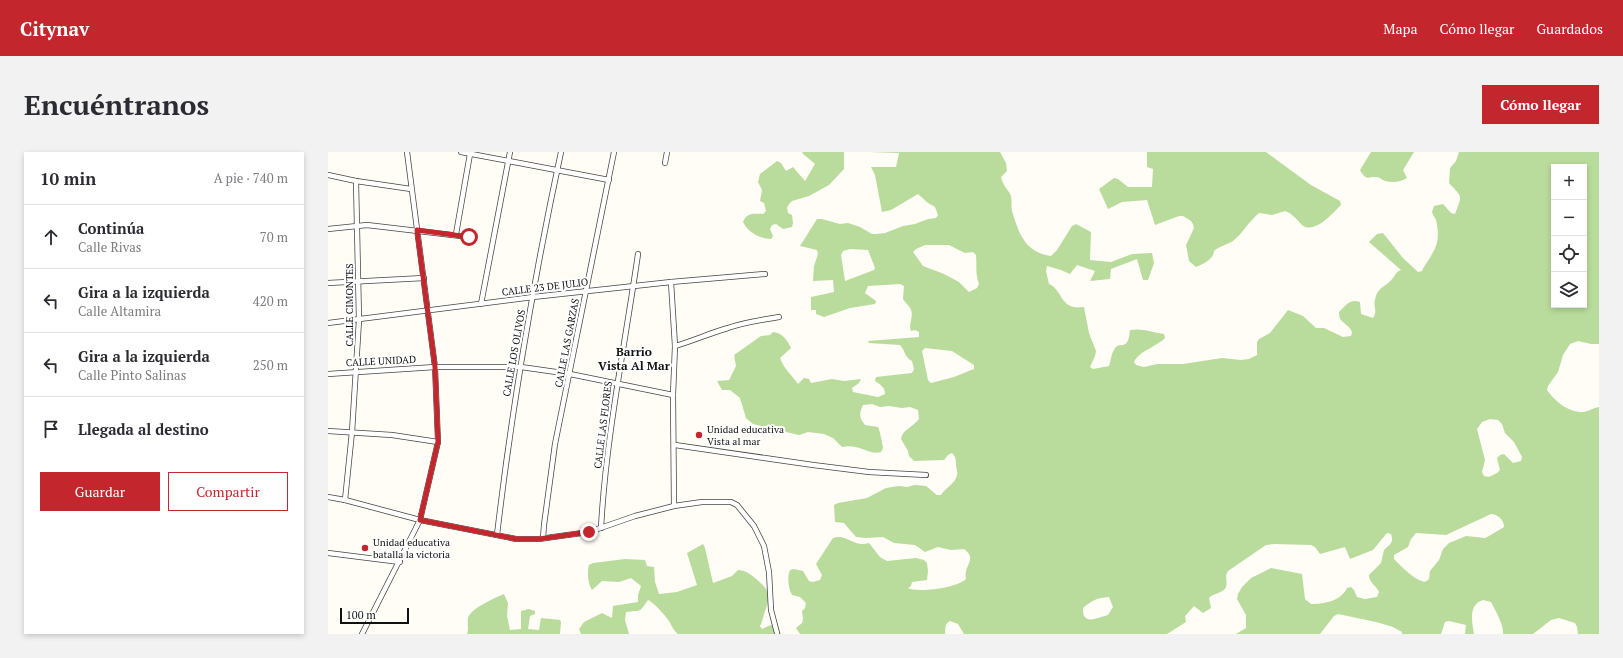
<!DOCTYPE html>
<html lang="es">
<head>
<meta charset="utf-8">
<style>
	body { margin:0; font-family:"PT Serif",serif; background:#f2f2f3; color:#2b2b33 }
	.controls { position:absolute; right:12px; top:12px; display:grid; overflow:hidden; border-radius:0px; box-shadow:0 2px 6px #0003 }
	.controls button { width:36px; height:36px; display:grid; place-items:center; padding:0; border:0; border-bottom:1px solid #e1e1e2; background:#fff; color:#2b2b33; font:20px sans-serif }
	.scale { position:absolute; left:12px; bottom:10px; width:69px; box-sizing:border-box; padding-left:4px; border:2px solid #111; border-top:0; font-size:11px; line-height:14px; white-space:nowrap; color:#111; -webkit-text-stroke:3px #fff; paint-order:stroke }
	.stop { position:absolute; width:12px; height:12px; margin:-9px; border:3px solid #c4262e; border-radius:50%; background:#fff }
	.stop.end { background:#c4262e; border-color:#fff; box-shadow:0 1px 4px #0008 }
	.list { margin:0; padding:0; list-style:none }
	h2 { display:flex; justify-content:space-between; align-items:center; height:52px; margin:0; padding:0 16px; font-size:17px }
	h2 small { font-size:13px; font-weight:400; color:#7c7c81 }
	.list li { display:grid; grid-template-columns:26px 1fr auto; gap:12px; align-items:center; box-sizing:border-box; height:64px; padding:0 16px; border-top:1px solid #e1e1e2 }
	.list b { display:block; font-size:15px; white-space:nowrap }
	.list p { margin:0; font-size:13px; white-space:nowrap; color:#7c7c81 }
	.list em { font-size:13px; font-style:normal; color:#7c7c81 }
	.actions { display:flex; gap:8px; padding:12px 16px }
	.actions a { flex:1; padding:9px 0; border:1px solid #c4262e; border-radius:0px; text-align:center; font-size:14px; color:#c4262e }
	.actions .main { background:#c4262e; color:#fff }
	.icon { flex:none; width:22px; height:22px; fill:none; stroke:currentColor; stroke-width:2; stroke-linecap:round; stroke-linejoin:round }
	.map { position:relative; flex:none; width:1271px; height:482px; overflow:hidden; border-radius:0px }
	header { display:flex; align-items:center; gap:24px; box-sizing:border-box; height:56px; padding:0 20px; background:#c4262e; color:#fff }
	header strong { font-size:19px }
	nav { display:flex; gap:22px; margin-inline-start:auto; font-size:14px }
	.intro { display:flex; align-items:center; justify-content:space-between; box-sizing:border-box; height:96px; padding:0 24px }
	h1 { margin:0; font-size:28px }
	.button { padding:10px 18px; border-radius:0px; background:#c4262e; color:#fff; font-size:14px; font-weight:700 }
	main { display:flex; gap:24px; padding:0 24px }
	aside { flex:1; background:#fff; border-radius:0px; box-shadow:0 2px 6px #0003 }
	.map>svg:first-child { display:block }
	.forest { fill:#b9dc9c; fill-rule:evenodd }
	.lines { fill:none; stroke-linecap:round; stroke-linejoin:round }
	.minor-casing { stroke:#444; stroke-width:6 }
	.minor { stroke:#fff; stroke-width:4.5 }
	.route { stroke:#c4262e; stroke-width:5 }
	.poi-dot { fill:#c4262e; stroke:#fff; stroke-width:1.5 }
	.labels { text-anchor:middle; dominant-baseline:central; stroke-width:4; stroke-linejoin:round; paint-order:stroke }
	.street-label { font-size:10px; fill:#111; stroke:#fff }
	.poi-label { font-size:10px; fill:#111; stroke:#fff; text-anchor:start }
	.quarter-label { font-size:12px; font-weight:bold; fill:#111; stroke:#fff }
</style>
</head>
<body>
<header>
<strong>Citynav</strong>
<nav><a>Mapa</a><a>Cómo llegar</a><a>Guardados</a></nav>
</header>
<div class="intro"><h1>Encuéntranos</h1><a class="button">Cómo llegar</a></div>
<main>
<aside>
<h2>10 min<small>A pie · 740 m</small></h2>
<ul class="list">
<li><svg class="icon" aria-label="ahead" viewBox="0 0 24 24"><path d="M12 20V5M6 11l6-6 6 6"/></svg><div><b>Continúa</b><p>Calle Rivas</p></div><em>70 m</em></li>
<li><svg class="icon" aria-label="left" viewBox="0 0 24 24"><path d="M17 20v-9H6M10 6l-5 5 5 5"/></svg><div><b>Gira a la izquierda</b><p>Calle Altamira</p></div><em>420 m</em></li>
<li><svg class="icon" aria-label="left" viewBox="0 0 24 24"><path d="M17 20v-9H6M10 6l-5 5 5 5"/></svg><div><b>Gira a la izquierda</b><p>Calle Pinto Salinas</p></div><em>250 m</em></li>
<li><svg class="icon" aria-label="arrive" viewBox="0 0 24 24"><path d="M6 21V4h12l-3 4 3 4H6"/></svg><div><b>Llegada al destino</b></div></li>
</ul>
<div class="actions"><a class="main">Guardar</a><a>Compartir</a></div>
</aside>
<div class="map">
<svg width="1271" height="482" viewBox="0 0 1271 482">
	<rect width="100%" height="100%" fill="#fffdf5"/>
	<g class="forest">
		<path d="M 475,0 L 516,0 L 516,17 L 501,33 L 481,44 L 464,49 L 461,52 L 459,56 L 460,61 L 464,63 L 465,71 L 464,75 L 455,77 L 448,72 L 444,73 L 442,77 L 445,84 L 443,87 C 430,86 421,81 415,70 C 419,60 426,62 435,62 L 438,59 L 436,51 L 432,49 L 434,38 L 430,30 L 432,22 L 449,9 L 453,11 L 458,19 L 465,15 L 477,29 L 487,12 L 474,1 Z"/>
		<path d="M 540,0 L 672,0 L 678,11 L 679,19 L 673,25 C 675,35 681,38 683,44 C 684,49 683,54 684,59 C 691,82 697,100 723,104 L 729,98 L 744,74 L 748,72 L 763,80 L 762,108 L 783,110 L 804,102 L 824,101 L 826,111 L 820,128 L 815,128 L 809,107 L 783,117 L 782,127 L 762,129 L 767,119 L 749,113 L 742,122 L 733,118 L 719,114 L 718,119 L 721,132 C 732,136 733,153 746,155 C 749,156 753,155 756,155 L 761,181 L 768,199 L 767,204 L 762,215 L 765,217 L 781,214 C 783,209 783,202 786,198 C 791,187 800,202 802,178 C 814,176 824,180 836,182 L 837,186 C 828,195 811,199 806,210 L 808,213 L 816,215 L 829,212 L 855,212 L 894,206 L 913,208 L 921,207 L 929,203 L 929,190 L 931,187 L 942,181 L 960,158 L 975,164 L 988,176 L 996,176 L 1015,185 L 1023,184 L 1024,180 C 1021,172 1010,171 1011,160 C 1017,154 1022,146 1032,150 L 1033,162 L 1045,166 C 1050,159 1045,155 1047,148 C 1049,135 1058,135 1065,126 C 1068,122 1068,120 1073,118 L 1041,90 L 1049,82 L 1055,81 L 1075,106 L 1090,120 L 1094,119 C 1097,112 1101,108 1104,102 C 1111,91 1111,81 1108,68 C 1107,66 1105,63 1104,60 L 1106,54 L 1115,52 L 1123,61 L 1127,62 C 1134,43 1135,46 1121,31 L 1122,16 L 1128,9 L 1131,0 L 1271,0 L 1271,192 L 1263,192 L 1250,189 L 1242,192 L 1235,203 L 1230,220 L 1220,234 L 1219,238 C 1227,249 1240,261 1256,260 C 1261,259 1265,256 1271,255 L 1271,482 L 1250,482 L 1249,475 L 1247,471 L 1231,466 L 1223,468 L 1205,482 L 1175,482 C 1176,473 1167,458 1163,450 L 1155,448 C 1140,453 1144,469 1146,482 L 1137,482 L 1138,473 L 1121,469 L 1117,470 L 1113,482 L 1074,482 L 1074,480 L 1065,475 L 1048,470 L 1010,462 L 1006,464 L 992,482 L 908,482 L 918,476 L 918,463 L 909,447 L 910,442 L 914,435 L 923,426 L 943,416 L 974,422 L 977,447 L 983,452 C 996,452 1013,449 1019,436 L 1023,435 L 1026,438 L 1029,445 L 1037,447 L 1049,445 L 1051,440 C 1048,433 1041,431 1041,423 L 1053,411 L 1056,398 C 1062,392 1066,391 1063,382 L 1059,381 L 1045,398 L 1022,407 L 1017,395 L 992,402 L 987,395 L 983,393 L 947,392 L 938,393 L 900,419 C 896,424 900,429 898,435 C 896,441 885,441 881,446 L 883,456 L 875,461 L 866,454 L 857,464 L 858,470 L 839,482 L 636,482 L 630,472 L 622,469 C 616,472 618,476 617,482 L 472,482 L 468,476 L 474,471 L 475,467 L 474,459 L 477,456 L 478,451 L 472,445 L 464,443 C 460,435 459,425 462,418 L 466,417 L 475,419 L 481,429 L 485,430 L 492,428 L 494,423 L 488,412 L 505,386 C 518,381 526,396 541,391 L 552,405 L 559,409 L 588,406 L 596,408 L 599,411 L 600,419 L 599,428 L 584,430 L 583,434 L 580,436 C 590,441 629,436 638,427 C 638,425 637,422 638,420 C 639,411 648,406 636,397 L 623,398 L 610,395 L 597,400 L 587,393 L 566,391 L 555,385 L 537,386 L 528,385 L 516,371 L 507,370 L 506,353 L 510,351 L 539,346 L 558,336 L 571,334 L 579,335 L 587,333 L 598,334 L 609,343 L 613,343 C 617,336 628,331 629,323 C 630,320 628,316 628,313 C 628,308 628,305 624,301 L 620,303 L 616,308 L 586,309 L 581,304 L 580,299 L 573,287 C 574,278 585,275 591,267 L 590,258 L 582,255 L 574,256 L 561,254 L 552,255 L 544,252 L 535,253 C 531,261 531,266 537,273 L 550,275 C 552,279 554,290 555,296 L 553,300 C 542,304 531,291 514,295 L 505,286 L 496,282 L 480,280 L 471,283 L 458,280 L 444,280 L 437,275 L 425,272 L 418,266 L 412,246 L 402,238 L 394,238 L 389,229 L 401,228 L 408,214 L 406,203 L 433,184 L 442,183 L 445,180 C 455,181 459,188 463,196 L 452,206 C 456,217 463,222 470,232 L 476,226 L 481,227 L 483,231 L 504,227 L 516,229 L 533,227 L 531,231 L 524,236 L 525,240 L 550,245 L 557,242 C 557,235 553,233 547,229 L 548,225 L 584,221 L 586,217 L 584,209 C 577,206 577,198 572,193 L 541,191 L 540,189 L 591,185 L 591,180 L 587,178 L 583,179 C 580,171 586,165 583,158 C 582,154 577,151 575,147 L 576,134 L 572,132 L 540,134 L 537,141 L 548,149 L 547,152 L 522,156 L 496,165 L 488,162 L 488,158 L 483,158 L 483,145 L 506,140 L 505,128 L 485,129 L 486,114 L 490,102 L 489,98 L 472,94 L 489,67 L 494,67 L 512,72 L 520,71 L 532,75 L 544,82 L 548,82 L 557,81 L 575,74 L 587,72 L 600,67 L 608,66 L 610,63 L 607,55 L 600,51 L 590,42 L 563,58 L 554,60 L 547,23 L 543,15 L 568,15 L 571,1 ZM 1226,15 L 1256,15 L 1256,153 L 1226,153 ZM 597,93 L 621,93 L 637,101 L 645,100 L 648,103 C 649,113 647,122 651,132 L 649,136 L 641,140 L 631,130 L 616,122 L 595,114 L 585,100 L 588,97 ZM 522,97 L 540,98 L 547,116 L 546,118 L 517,129 L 513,103 L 515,99 ZM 597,196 L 624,199 L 646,213 L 646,217 L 626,225 L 603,231 L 600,228 L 594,199 ZM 1162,267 L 1170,268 L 1174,272 L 1177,281 L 1186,290 L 1194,305 L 1193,309 L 1185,311 L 1176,302 L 1172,303 L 1169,306 L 1172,318 L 1169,321 L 1161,325 L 1156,324 L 1154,320 L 1157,308 L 1149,277 L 1154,270 ZM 1163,362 C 1170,363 1176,367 1176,375 L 1161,384 L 1157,386 L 1138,384 L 1121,391 L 1115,397 L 1111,408 L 1102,419 L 1101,427 L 1097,430 C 1086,428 1074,415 1066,407 L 1066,403 L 1080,395 L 1083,387 L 1088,381 L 1118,383 ZM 781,445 L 785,455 L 780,463 C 771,465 754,475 755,456 C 765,448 768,446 781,445 Z"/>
		<path d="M 819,0 L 938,0 L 983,33 L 1012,49 L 1013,53 C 1005,61 986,83 974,73 C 968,67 965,62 957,59 L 944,63 L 931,61 C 921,69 915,81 905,89 C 899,93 891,94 886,99 C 886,107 875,112 868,115 L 861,109 L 858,93 L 866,76 L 865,72 L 863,69 L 855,64 L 851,64 L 827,73 L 819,48 L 794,50 L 780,57 L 771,37 L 786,26 L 790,27 L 800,35 L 824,35 L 825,17 L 819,15 Z"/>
		<path d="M 1043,0 L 1086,0 L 1075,18 L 1079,26 C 1073,30 1065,31 1057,29 C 1054,28 1052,25 1048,25 C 1039,24 1039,30 1032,18 Z"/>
		<path d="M 375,392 L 377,396 L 385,431 L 404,424 L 410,418 C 417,418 422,422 427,426 C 443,439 443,443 436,462 C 435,466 434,470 432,474 L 434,477 C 445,472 448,469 453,482 L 350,482 C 345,478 344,474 341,469 C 338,464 324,449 320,448 C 311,461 314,458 298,460 L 297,468 L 301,482 L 253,482 L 251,477 L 256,470 L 274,461 L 284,466 L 285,454 L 310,450 L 310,443 L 313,434 L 303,426 L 291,430 L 274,429 L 264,438 C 260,432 259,420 261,413 L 265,411 L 297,407 L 317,408 L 319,414 L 326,415 L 327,430 L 331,442 L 349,440 L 369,433 L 359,401 Z"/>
		<path d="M 176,442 L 180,451 L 179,464 L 182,478 L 193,477 L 193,459 L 201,457 L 207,459 L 207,462 L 202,464 L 200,477 L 211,478 L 213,466 L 232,468 L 233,470 L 232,482 L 139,482 C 141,477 139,471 140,466 C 143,456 167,446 176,442 Z"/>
	</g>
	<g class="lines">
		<g class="minor-casing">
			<g id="minor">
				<polyline points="133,0 281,28"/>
				<polyline points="337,11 339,0"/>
				<polyline points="0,23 28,29 83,37"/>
				<polyline points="0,77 39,73 141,85"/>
				<polyline points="128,82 142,2"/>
				<polyline points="343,130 347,194 345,243 346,354"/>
				<polyline points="0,131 96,126"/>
				<polyline points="153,152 182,0"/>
				<polyline points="0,171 205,145 343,130 437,122"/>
				<path d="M 347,194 C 365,189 382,181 400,176 C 417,170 434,168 451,165"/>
				<polyline points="0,222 107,215 193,215 242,222 345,243"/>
				<polyline points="0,279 64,283 110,290"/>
				<polyline points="347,293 485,313 541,320 598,323"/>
				<polyline points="0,345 17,348 92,368 188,387 211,387 261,380 307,364 346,354 374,350 403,350 409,353 426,374 436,394 441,420 443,458 449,481"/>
				<polyline points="17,348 24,280 31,168 28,29"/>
				<path d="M 273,376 C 278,284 297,193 310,102"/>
				<path d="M 169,383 C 184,255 206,126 233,0"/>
				<polyline points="215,386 216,373 227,292 286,0"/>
				<polyline points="0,401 72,410"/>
				<polyline points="34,482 92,368 110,290 107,215 79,0"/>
			</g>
		</g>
		<use href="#minor" class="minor"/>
	</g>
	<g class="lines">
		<polyline class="route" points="141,85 89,78 107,215 110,290 92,368 188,387 211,387 261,380"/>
	</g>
	<g class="poi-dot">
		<circle cx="371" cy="283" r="4"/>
		<circle cx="37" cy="396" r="4"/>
	</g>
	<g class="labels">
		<g class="street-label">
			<text transform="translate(217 135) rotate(-7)">CALLE 23 DE JULIO</text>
			<text transform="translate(21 153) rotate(-90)">CALLE CIMONTES</text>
			<text transform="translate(239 191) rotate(-79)">CALLE LAS GARZAS</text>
			<text transform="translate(186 201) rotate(-80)">CALLE LOS OLIVOS</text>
			<text transform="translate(53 209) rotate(-3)">CALLE UNIDAD</text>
			<text transform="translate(275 273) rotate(-83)">CALLE LAS FLORES</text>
		</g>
		<g class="poi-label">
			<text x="379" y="277">Unidad educativa<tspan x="379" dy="12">Vista al mar</tspan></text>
			<text x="45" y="390">Unidad educativa<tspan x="45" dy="12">batalla la victoria</tspan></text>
		</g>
		<g class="quarter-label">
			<text x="306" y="199">Barrio<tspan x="306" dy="14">Vista Al Mar</tspan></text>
		</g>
	</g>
</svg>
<div class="controls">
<button>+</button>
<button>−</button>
<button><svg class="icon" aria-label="locate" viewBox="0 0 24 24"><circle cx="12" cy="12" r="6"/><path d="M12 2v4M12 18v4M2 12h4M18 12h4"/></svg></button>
<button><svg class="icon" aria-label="layers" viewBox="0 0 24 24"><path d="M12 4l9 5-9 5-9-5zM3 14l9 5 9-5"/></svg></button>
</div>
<div class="scale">100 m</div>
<div class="stop" style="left:141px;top:85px"></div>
<div class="stop end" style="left:261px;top:380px"></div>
</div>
</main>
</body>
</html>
